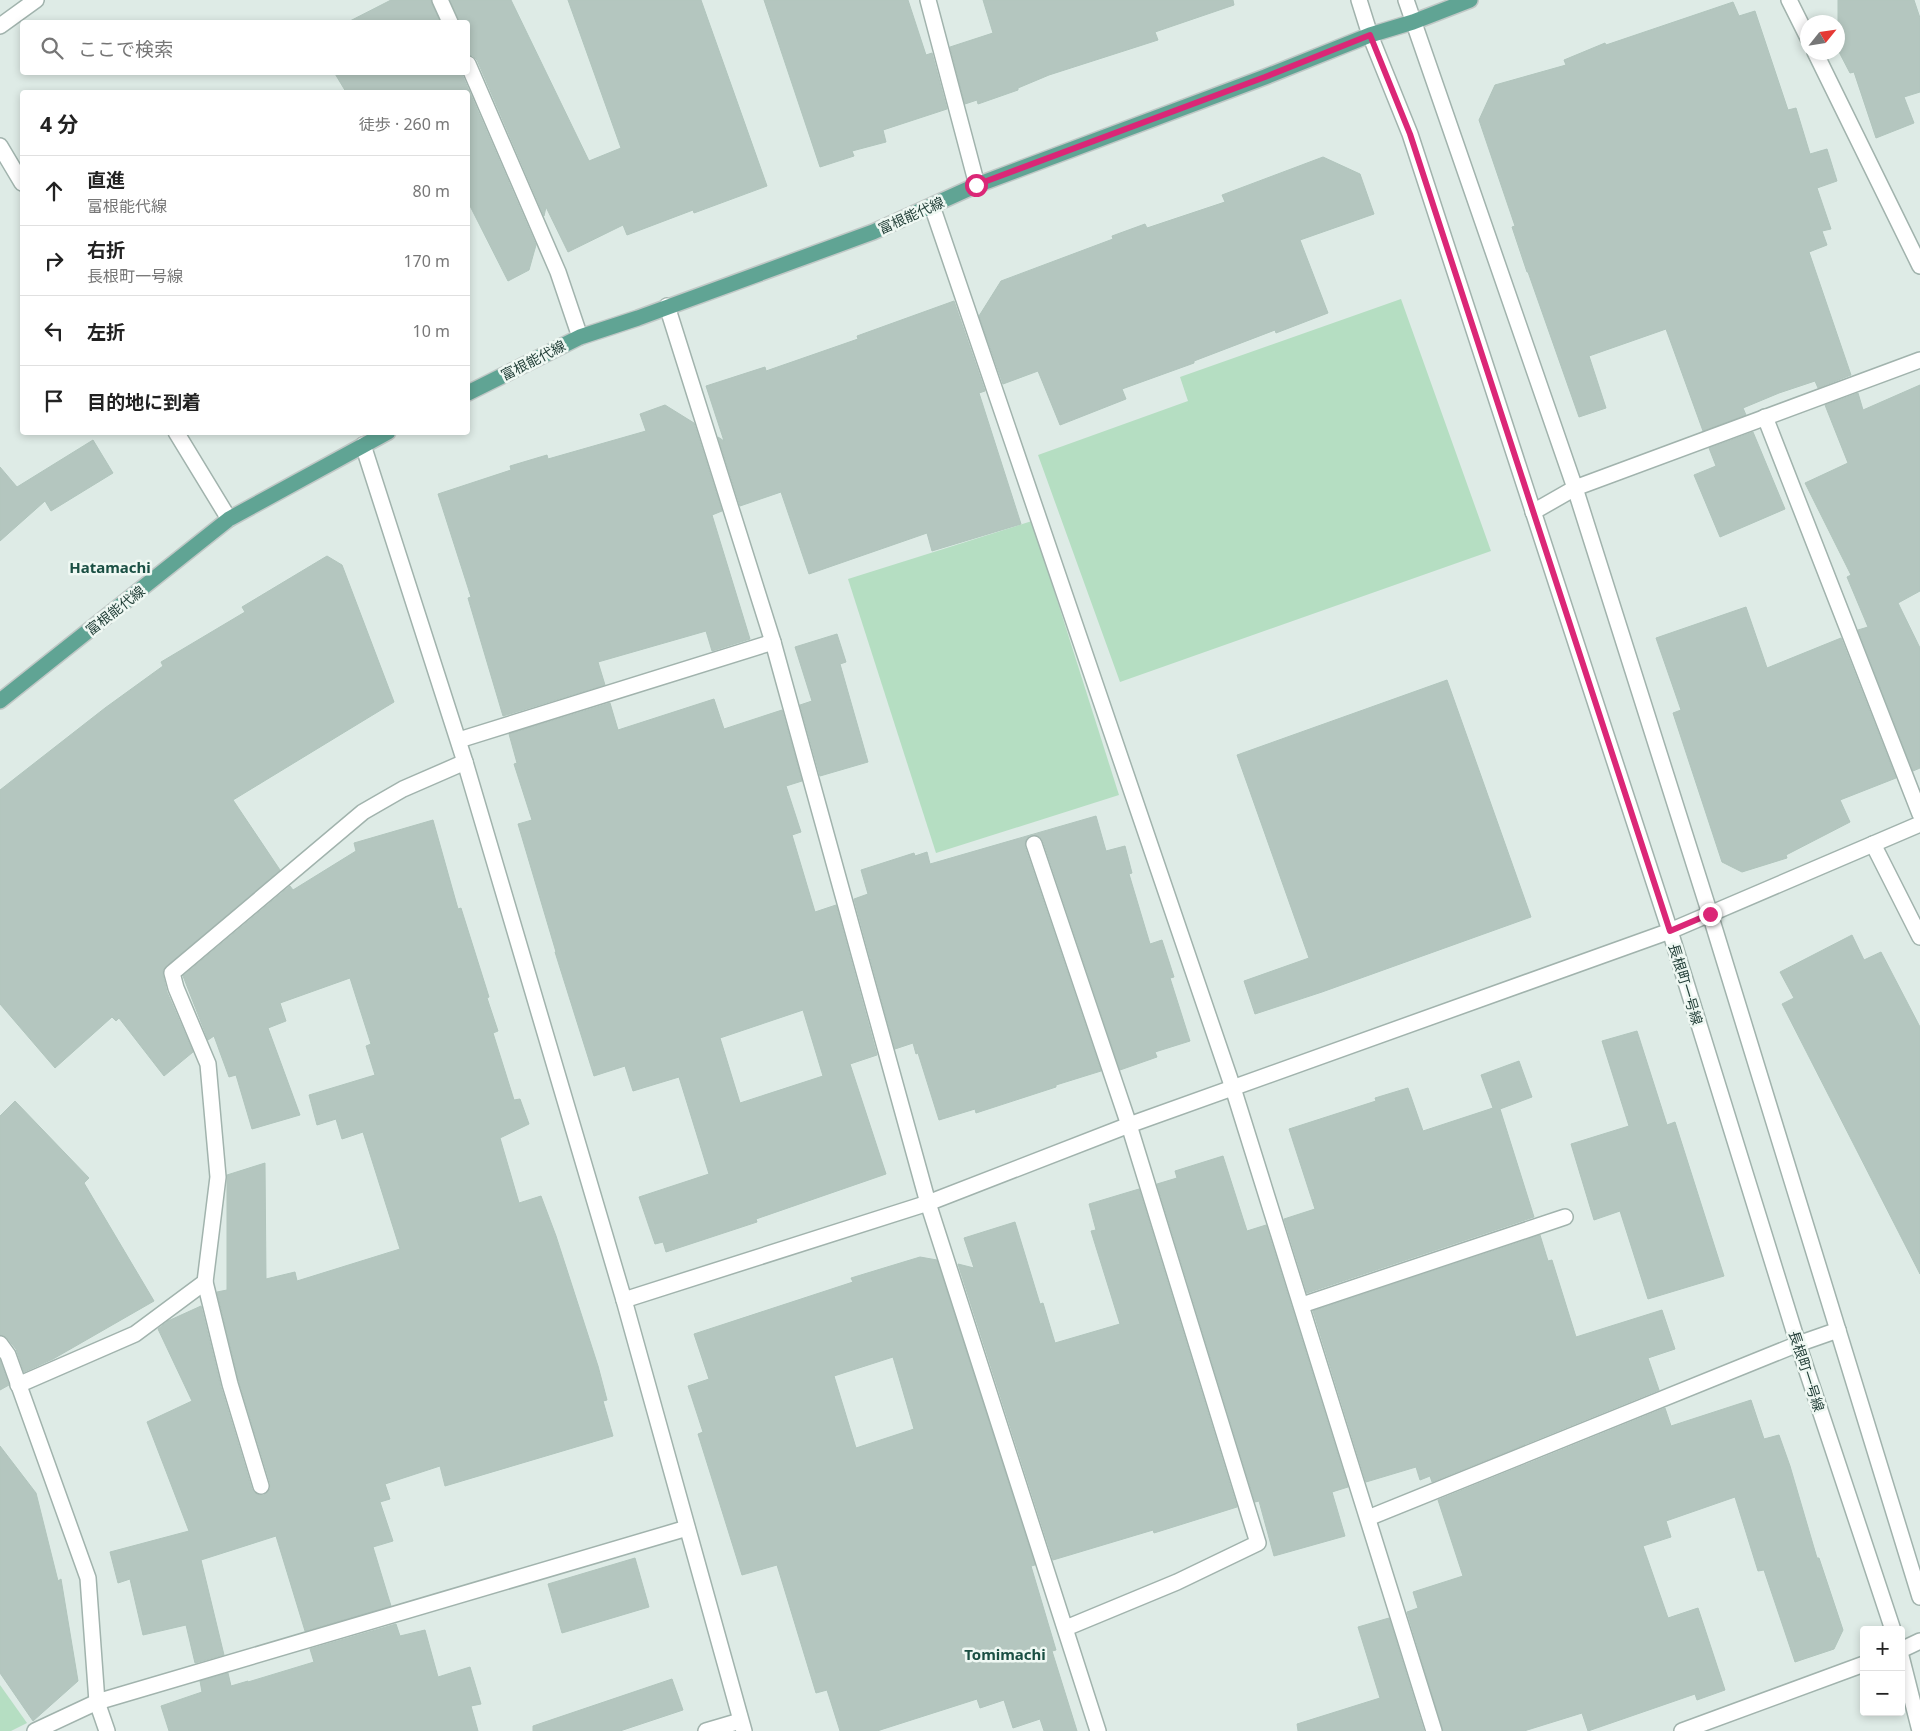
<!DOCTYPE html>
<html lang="ja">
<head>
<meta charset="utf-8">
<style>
	body { margin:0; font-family:"Noto Sans","Noto Sans JP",sans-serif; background:#f2f2f2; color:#222 }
	.controls { position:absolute; right:15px; bottom:15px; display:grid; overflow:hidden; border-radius:5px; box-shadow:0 2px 8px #0003 }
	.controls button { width:45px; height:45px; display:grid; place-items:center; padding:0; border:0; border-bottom:1px solid #e0e0e0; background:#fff; color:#222; font:25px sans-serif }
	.compass { position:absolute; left:1800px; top:15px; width:45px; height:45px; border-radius:50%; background:#fff; box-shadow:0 2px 8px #0003; rotate:60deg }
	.stop { position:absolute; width:15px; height:15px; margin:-11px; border:4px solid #db2777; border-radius:50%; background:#fff }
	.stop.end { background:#db2777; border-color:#fff; box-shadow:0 1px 5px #0008 }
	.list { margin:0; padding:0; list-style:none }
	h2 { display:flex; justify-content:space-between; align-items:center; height:65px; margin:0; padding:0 20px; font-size:21px }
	h2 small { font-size:16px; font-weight:400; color:#767676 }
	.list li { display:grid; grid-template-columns:32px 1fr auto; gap:15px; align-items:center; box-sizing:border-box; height:70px; padding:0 20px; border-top:1px solid #e0e0e0 }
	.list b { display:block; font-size:19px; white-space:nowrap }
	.list p { margin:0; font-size:16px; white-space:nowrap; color:#767676 }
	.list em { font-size:16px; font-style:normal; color:#767676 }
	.icon { flex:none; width:28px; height:28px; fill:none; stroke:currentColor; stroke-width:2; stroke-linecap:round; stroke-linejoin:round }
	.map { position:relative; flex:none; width:1920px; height:1731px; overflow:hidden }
	.search { position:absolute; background:#fff; box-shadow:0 2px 8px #0003; left:20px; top:20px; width:450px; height:55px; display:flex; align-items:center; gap:12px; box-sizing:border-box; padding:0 18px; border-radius:5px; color:#767676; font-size:19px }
	.panel { position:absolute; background:#fff; box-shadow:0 2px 8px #0003; left:20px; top:90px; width:450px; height:345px; border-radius:5px }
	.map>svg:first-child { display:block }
	.green { fill:#b5dec2 }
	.building { fill:#b4c6bf; stroke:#b1c5bd; fill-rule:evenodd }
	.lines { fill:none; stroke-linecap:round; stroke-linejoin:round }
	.minor-casing { stroke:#a1b3ad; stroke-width:18 }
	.major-casing { stroke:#c0c8c6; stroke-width:18 }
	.minor { stroke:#fff; stroke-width:15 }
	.major { stroke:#60a494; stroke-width:15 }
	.route { stroke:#db2777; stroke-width:6 }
	.labels { text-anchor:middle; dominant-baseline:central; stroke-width:5; stroke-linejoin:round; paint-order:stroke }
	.street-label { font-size:14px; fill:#1f3c35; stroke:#eff8f3 }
	.neighbourhood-label { font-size:15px; font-weight:bold; fill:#1a4f43; stroke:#eff8f3 }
</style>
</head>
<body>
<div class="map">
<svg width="1920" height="1731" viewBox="0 0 1920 1731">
	<rect width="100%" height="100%" fill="#deebe6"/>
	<g class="green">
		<polygon points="1401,299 1491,551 1120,682 1038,455 1188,401 1180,377"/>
		<polygon points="1032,521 1119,795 936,853 848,579"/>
		<polygon points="0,1685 27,1723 11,1731 0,1731"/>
	</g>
	<g class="building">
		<polygon points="391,0 431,0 440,22 348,22"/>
		<polygon points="450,0 511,0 589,161 621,148 568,0 701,0 767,186 694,213 693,210 627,235 623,225 568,252 546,207 544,216 477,60 473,56 468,55 468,22 459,22"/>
		<polygon points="764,0 908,0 926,55 932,53 947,109 883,130 886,142 852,151 854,156 820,167"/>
		<polygon points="983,0 1233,0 1234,5 1155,32 1158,40 1049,75 1018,88 1018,90 978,104 977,100 965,104 950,47 993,33"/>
		<polygon points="1838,0 1914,0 1920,18 1920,92 1904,97 1914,123 1876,138 1854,72 1850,73 1838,50"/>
		<polygon points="1733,2 1739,16 1755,11 1788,110 1796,108 1810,154 1827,149 1837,181 1817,188 1831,229 1822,231 1827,245 1809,252 1851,375 1818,388 1815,381 1779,393 1743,408 1746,415 1703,431 1666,329 1589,356 1606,408 1579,417 1528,272 1527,272 1512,227 1515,226 1479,120 1495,85 1566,65 1564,60 1605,43 1606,45"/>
		<polygon points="334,72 461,72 536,245 529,270 508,281 468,202 468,92 346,92"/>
		<polygon points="1323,157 1360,174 1374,214 1300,240 1328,313 1276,333 1275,330 1194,361 1194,363 1122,389 1126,399 1060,425 1038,371 1003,384 979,316 1001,281 1113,239 1112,236 1145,224 1147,228 1225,202 1222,195"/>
		<polygon points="954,301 985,391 979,393 1021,524 932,551 927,533 809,574 781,492 740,506 718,437 724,441 706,386 765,367 766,371 858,339 857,336"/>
		<polygon points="1920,385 1920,591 1898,603 1920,648 1920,768 1913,771 1858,630 1868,627 1847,577 1851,575 1805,483 1848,463 1825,405 1858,393 1863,410"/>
		<polygon points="665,405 694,423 722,511 712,515 750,639 712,651 706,631 598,662 605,685 503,716 468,598 471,597 438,494 511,470 510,466 547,455 548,459 646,431 640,414"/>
		<polygon points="1753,432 1785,509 1720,537 1694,475 1716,466 1709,448"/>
		<polygon points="93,440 113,473 51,511 45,501 0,541 0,467 17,487"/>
		<polygon points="327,556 342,565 394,702 233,800 280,870 163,970 163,975 167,992 193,1052 164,1076 119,1018 116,1021 112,1017 55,1068 0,1004 0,790 105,708 163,666 161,662 245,612 242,607"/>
		<polygon points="1746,607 1767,668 1841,638 1896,778 1840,800 1850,822 1786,855 1787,858 1742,872 1722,862 1673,713 1681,710 1656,638"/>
		<polygon points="837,634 846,662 840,664 868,762 820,776 800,705 812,701 795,647"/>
		<polygon points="1447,680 1531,917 1322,992 1255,1014 1244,981 1309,958 1237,755"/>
		<path d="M 714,699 L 724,729 L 782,710 L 802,781 L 786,786 L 801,832 L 792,835 L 815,912 L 836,905 L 877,1055 L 850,1064 L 886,1174 L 756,1219 L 757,1222 L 666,1252 L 663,1242 L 655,1244 L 639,1197 L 709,1174 L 679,1077 L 633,1091 L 625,1066 L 594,1076 L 555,952 L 556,952 L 518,824 L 532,820 L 514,764 L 517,763 L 509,734 L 610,703 L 618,730 ZM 803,1010 L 823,1076 L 740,1103 L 720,1038 Z"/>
		<polygon points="1096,816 1106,851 1125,846 1132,873 1129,874 1150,944 1162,940 1174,977 1170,978 1190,1041 1155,1052 1157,1057 1120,1070 1043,841 1040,837 1031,835 1027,838 1025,847 1101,1071 1056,1085 1056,1087 976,1113 975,1109 939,1120 918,1053 916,1054 913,1043 895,1049 854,899 868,894 861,870 914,853 915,856 927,852 930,864"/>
		<polygon points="433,820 458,909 461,908 489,997 487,998 498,1031 493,1033 514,1100 520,1099 529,1124 500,1138 519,1203 541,1196 556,1236 598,1366 607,1400 603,1401 613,1436 445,1486 440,1466 385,1484 390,1499 380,1502 393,1541 373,1547 391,1606 305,1631 276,1536 201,1560 224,1655 195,1663 186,1625 143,1635 130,1579 118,1583 110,1552 189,1531 147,1422 192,1401 158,1329 168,1321 201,1306 221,1387 252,1489 255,1493 259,1495 264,1495 270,1489 270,1483 239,1382 217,1292 227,1290 227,1175 265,1163 266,1279 295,1272 297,1281 400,1249 363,1132 342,1139 336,1119 317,1125 309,1095 375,1075 366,1046 371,1044 350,978 280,1003 286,1021 268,1028 300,1115 252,1129 236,1075 229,1077 214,1036 208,1040 183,976 290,886 293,890 356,851 354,843"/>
		<polygon points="1852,935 1864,960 1881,952 1920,1027 1920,1274 1782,1004 1794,998 1780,972"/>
		<polygon points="1637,1031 1667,1125 1675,1122 1724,1276 1648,1299 1620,1211 1594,1220 1571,1144 1629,1126 1602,1041"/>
		<polygon points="1519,1061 1532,1097 1500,1109 1534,1217 1307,1293 1284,1219 1315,1209 1289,1129 1376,1101 1375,1098 1408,1088 1423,1131 1493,1108 1481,1075"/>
		<polygon points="15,1101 89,1178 84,1183 154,1301 53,1359 24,1372 16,1349 7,1338 0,1335 0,1116"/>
		<polygon points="1223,1156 1247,1231 1266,1225 1348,1487 1332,1492 1345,1536 1274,1556 1259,1501 1255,1502 1157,1184 1177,1178 1175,1171"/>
		<polygon points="1139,1189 1237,1507 1154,1533 1153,1530 1053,1560 958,1264 974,1268 964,1238 1015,1222 1040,1304 1043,1303 1055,1343 1120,1324 1091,1231 1096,1230 1089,1204"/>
		<polygon points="1540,1235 1548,1261 1552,1260 1576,1337 1662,1310 1675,1349 1648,1358 1659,1390 1432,1482 1430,1476 1420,1480 1416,1467 1366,1482 1313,1311"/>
		<path d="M 920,1257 L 937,1260 L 1035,1565 L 1031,1566 L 1056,1650 L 1052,1651 L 1077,1731 L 1044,1731 L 1040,1719 L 1013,1728 L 1004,1700 L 980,1708 L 977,1699 L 877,1731 L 840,1731 L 827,1690 L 816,1693 L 777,1565 L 742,1575 L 698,1434 L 703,1432 L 688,1386 L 709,1379 L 694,1334 L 853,1282 L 851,1278 ZM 893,1357 L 914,1429 L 856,1448 L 834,1376 Z"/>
		<polygon points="0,1360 9,1385 0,1390"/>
		<polygon points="1751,1400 1764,1439 1779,1435 1790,1466 1817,1558 1819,1558 1843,1630 1834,1649 1795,1662 1764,1570 1758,1571 1735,1497 1666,1521 1671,1537 1643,1546 1668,1618 1698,1608 1725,1690 1697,1700 1695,1694 1588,1731 1582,1713 1524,1731 1443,1731 1407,1612 1418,1608 1413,1592 1463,1576 1438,1500 1665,1408 1671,1426"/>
		<polygon points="0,1446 36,1493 58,1581 61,1579 78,1681 33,1721 0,1673"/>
		<polygon points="635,1558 649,1607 562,1633 548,1584"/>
		<polygon points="1389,1618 1424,1731 1298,1731 1297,1724 1380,1698 1358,1627"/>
		<polygon points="396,1624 400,1636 425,1630 438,1677 470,1667 481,1704 471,1706 478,1731 169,1731 161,1706 202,1692 200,1681 228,1673 231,1686 248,1681 248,1682 314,1662 310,1649"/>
		<polygon points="672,1679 683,1710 620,1731 533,1731 533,1726"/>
	</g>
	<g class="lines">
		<g class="minor-casing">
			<g id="minor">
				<polyline points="440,0 450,22"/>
				<polyline points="928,0 977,185"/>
				<polyline points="1359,0 1370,35 1410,134 1670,931 1798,1344 1893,1630"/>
				<polyline points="1406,0 1575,488 1710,914 1920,1597"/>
				<polyline points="1789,0 1808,38"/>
				<polyline points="0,26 36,0"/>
				<polyline points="1815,52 1920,266"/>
				<polyline points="468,64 558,272 580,337"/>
				<polyline points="0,146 22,183"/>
				<polyline points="932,206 1233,1088 1434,1731"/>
				<polyline points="667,306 773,642 928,1203 1098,1731"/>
				<polyline points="1765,417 1920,814"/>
				<polyline points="176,432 229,519"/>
				<polyline points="363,445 465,762 624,1300 744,1731"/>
				<polyline points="1533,512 1575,488 1920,360"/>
				<polyline points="459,740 773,642"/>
				<polyline points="1034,844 1129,1125 1258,1543 1177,1582 1066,1628"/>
				<polyline points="1873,844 1920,937"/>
				<polyline points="205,1282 230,1384 261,1486"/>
				<polyline points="624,1300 928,1203 1129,1125 1670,931 1920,824"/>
				<polyline points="1302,1305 1565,1217"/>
				<polyline points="0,1344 8,1355 88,1578 97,1702 107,1731"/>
				<polyline points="18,1385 135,1334 205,1282 218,1177 208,1064 176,988 172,973 363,812 403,789 465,762"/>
				<polyline points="1368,1518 1798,1344 1838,1330"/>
				<polyline points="1901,1650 1920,1641"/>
				<polyline points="1901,1656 1920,1731"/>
				<polyline points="35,1731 97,1702 687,1528"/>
				<polyline points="706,1731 740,1721"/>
				<polyline points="1682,1731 1864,1664"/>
			</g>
		</g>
		<g class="major-casing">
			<g id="major">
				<polyline points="468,393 580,337 638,318 873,232 977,185 1265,77 1370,35 1413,22 1470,0"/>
				<polyline points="0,701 229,519 388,432"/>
			</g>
		</g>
		<use href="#minor" class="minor"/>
		<use href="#major" class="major"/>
	</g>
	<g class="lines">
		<polyline class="route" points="976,185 1265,77 1370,35 1410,134 1670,931 1710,914"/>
	</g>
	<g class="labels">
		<g class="street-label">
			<text transform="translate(911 215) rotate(-24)">富根能代線</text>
			<text transform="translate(533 360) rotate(-27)">富根能代線</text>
			<text transform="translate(115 610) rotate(-38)">富根能代線</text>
			<text transform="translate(1686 984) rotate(73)">長根町一号線</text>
			<text transform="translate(1807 1371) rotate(72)">長根町一号線</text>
		</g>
		<g class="neighbourhood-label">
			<text x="110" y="567">Hatamachi</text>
			<text x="1005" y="1654">Tomimachi</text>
		</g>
	</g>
</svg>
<div class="controls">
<button>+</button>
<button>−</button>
</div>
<svg class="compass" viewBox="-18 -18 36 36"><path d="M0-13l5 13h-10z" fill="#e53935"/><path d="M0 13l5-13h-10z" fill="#767676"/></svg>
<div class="stop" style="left:976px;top:185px"></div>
<div class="stop end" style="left:1710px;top:914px"></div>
<div class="search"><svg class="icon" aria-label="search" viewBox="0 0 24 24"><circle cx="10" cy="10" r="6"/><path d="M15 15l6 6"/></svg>ここで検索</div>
<section class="panel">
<h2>4 分<small>徒歩 · 260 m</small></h2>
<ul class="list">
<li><svg class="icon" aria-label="ahead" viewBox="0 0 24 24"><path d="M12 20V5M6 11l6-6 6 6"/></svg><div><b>直進</b><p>富根能代線</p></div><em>80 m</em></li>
<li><svg class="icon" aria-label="right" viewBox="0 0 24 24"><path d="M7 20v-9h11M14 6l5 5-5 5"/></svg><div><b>右折</b><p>長根町一号線</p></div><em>170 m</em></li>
<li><svg class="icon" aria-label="left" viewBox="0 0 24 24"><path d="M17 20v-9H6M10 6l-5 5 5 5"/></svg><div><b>左折</b></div><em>10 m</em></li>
<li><svg class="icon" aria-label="arrive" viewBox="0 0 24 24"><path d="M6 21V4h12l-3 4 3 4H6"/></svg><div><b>目的地に到着</b></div></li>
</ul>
</section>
</div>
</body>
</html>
